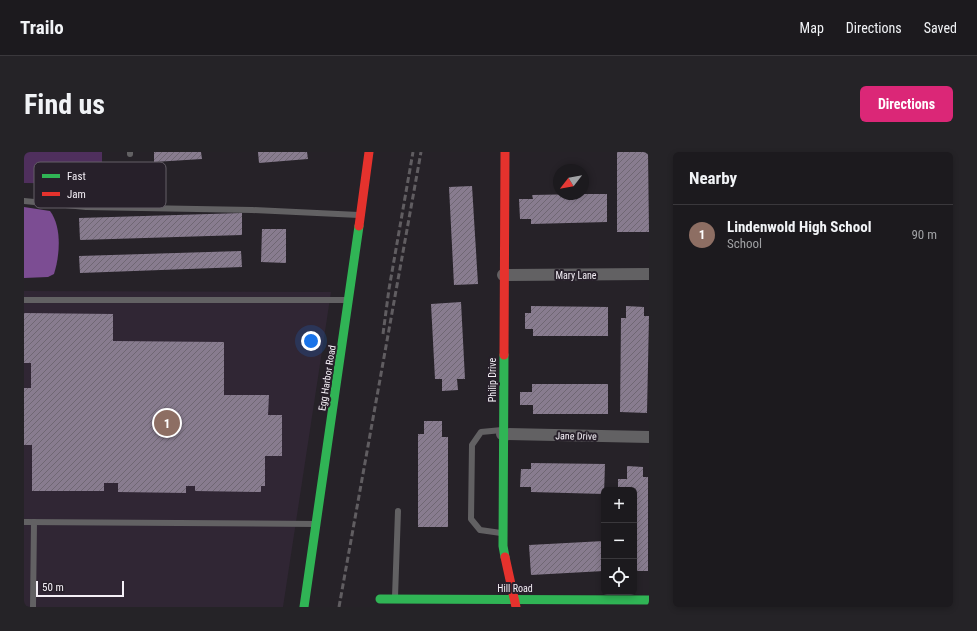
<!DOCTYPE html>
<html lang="en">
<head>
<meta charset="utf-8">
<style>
	body { margin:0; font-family:"Roboto Condensed",sans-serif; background:#252327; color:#f1f3f6 }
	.controls { position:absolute; right:12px; bottom:12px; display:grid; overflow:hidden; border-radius:6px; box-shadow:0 2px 6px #0003 }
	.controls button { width:36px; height:36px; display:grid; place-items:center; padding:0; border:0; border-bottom:1px solid #3a383c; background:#1c1a1e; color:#f1f3f6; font:20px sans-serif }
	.compass { position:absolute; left:529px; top:12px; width:36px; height:36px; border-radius:50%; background:#1c1a1e; box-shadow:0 2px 6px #0003; rotate:239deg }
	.scale { position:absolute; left:12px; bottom:10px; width:88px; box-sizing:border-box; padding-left:4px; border:2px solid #f4eff6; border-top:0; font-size:11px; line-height:14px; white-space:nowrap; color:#f4eff6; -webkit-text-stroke:3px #27202a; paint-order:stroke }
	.you { position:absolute; left:287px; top:189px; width:14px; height:14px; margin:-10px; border:3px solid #fff; border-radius:50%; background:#1a73e8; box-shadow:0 0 0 6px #1a73e833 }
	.badge { display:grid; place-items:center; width:26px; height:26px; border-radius:50%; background:#db2777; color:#fff; font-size:13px; font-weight:700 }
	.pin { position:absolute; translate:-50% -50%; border:2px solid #fff; box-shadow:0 1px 4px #0006 }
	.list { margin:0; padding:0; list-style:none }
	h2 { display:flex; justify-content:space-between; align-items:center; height:52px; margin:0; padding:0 16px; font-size:17px }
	h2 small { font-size:13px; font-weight:400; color:#a0a1a4 }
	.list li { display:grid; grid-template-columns:26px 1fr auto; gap:12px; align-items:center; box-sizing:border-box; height:60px; padding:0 16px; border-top:1px solid #3a383c }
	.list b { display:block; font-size:15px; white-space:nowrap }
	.list p { margin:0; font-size:13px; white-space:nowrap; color:#a0a1a4 }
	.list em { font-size:13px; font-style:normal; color:#a0a1a4 }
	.icon { flex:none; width:22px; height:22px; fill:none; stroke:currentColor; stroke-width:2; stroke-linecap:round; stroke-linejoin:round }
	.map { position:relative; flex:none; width:625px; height:455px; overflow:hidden; border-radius:6px }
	header { display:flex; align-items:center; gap:24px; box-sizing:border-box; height:56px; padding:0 20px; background:#1c1a1e; border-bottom:1px solid #3a383c }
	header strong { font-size:19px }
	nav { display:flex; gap:22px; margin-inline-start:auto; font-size:14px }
	.intro { display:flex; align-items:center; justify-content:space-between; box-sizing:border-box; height:96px; padding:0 24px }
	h1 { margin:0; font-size:28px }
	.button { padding:10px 18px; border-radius:6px; background:#db2777; color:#fff; font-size:14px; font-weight:700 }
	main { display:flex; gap:24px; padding:0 24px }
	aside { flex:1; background:#1c1a1e; border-radius:6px; box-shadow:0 2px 6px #0003 }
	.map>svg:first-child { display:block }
	.built { fill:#302634 }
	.park { fill:#4f2f5d }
	.water { fill:#7c4d93 }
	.building { fill:url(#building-hatch) }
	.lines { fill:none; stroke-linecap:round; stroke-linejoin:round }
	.lane { stroke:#626163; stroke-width:6 }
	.street { stroke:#626163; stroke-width:12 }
	.fast { stroke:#30b455; stroke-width:9 }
	.jam { stroke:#e5322d; stroke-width:9 }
	.rail { stroke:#605d61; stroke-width:3; stroke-dasharray:6 3; stroke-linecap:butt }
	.labels { text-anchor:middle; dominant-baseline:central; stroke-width:4; stroke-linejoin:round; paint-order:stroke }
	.street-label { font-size:10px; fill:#f4eff6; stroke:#27202a }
	.key { fill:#27202a; stroke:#645e67; stroke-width:1 }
	.key-label { font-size:11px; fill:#f4eff6 }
</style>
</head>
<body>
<header>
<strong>Trailo</strong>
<nav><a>Map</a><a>Directions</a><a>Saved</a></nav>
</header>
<div class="intro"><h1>Find us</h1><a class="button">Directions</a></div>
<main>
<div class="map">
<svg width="625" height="455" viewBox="0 0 625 455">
	<defs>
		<pattern id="building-hatch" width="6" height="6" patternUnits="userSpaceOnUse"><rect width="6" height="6" fill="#887c8f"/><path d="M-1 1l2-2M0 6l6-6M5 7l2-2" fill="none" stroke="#6f6773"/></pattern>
	</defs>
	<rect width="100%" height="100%" fill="#262228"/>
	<polygon class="built" points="0,139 307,140 259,455 0,455"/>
	<polygon class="park" points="0,0 78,0 78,32 0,31"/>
	<path class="water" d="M 0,55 L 26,59 C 38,75 36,103 30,122 L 24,125 L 0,126 Z"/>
	<g class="building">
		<polygon points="130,0 177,0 178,7 130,10"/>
		<polygon points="234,0 283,0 284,7 235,11"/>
		<polygon points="593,0 624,0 625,80 593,80"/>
		<polygon points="448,34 454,132 430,133 425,35"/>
		<polygon points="559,42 583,42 583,70 507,72 507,67 496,67 495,47 509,47 508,43"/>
		<polygon points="218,61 218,83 56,88 55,66"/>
		<polygon points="238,77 262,77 262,111 237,110"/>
		<polygon points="217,99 218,115 56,121 55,104"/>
		<polygon points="437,150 441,227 433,227 434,238 418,239 418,227 411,227 407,152"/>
		<polygon points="507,154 584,155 584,184 509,184 509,177 501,177 501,161 507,161"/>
		<polygon points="602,154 620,155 620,164 625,164 623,261 596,260 597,166 602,166"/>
		<polygon points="0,161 89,162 89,189 200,190 200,243 245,243 244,263 258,263 258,304 241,304 241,334 237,334 237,340 171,339 171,334 162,334 162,341 94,340 94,331 80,331 80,339 8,339 8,293 0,293 0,236 7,236 7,211 0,211"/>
		<polygon points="508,232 584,232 584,262 509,262 509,253 496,253 496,240 508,240"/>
		<polygon points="400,269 418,269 418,285 424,285 424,375 394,375 394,282 400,282"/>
		<polygon points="507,311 581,312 580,342 507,340 507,335 496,335 497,317 507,317"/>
		<polygon points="603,314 619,315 619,325 624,325 624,419 610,419 610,338 594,338 594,327 603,327"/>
		<polygon points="580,389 580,419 507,423 505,393"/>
	</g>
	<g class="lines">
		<g class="lane">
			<polyline points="106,0 106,2"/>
			<polyline points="0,49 62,55 228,58 335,63"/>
			<polyline points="0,148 324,148"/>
			<polyline points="0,370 292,372"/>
			<polyline points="477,381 456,378 447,367 448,293 457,280 478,278"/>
			<polyline points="371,445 374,359"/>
			<polyline points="9,455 10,370"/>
		</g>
		<g class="street">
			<polyline points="479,123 625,122"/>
			<polyline points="478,282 625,285"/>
		</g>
		<g class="fast">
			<polyline points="480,203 479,394 481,405"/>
			<polyline points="356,447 625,448"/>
			<polyline points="280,455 335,74"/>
		</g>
		<g class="jam">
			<polyline points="335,74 345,0"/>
			<polyline points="480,203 481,0"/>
			<polyline points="481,405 492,455"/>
		</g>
		<g class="rail">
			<polyline points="359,182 365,137 389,0"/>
			<polyline points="315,455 397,0"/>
		</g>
	</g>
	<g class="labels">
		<g class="street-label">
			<text x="552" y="123">Mary Lane</text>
			<text transform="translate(303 226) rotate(-81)">Egg Harbor Road</text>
			<text transform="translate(468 228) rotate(-90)">Philip Drive</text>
			<text transform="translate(552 284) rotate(1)">Jane Drive</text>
			<text x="491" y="436">Hill Road</text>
		</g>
	</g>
	<rect x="10" y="10" width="132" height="46" rx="6" class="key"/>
	<rect x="18" y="22" width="18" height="4" fill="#30b455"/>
	<rect x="18" y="40" width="18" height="4" fill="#e5322d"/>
	<g class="key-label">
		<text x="43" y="28">Fast</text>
		<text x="43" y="46">Jam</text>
	</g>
</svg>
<div class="controls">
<button>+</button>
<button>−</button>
<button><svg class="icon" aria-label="locate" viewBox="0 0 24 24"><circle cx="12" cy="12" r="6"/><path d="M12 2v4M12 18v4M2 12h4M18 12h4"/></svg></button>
</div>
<svg class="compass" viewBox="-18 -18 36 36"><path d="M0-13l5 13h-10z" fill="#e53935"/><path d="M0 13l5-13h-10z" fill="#a0a1a4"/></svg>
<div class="scale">50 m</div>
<div class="you"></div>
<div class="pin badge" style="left:143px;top:271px;background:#8d6e63">1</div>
</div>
<aside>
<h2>Nearby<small></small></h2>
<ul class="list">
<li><span class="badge" style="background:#8d6e63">1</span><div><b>Lindenwold High School</b><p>School</p></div><em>90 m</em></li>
</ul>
</aside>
</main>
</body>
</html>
